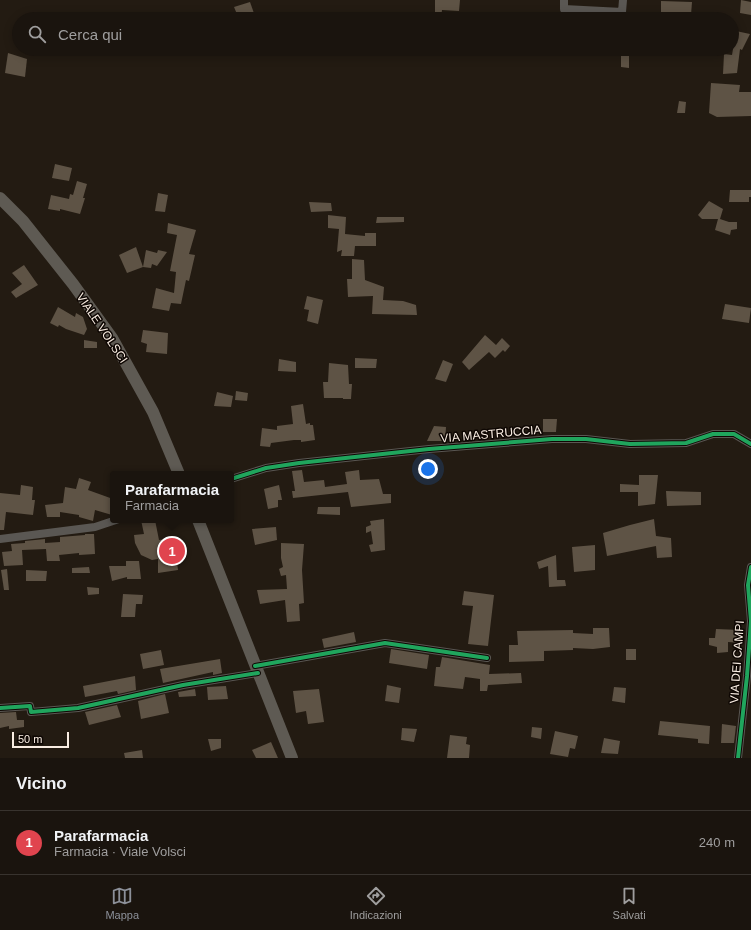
<!DOCTYPE html>
<html lang="it">
<head>
<meta charset="utf-8">
<style>
	body { margin:0; font-family:Helvetica,sans-serif; background:#27211c; color:#f1f3f6 }
	.scale { position:absolute; left:12px; bottom:10px; width:57px; box-sizing:border-box; padding-left:4px; border:2px solid #f9ede2; border-top:0; font-size:11px; line-height:14px; white-space:nowrap; color:#f9ede2; -webkit-text-stroke:3px #0e0703; paint-order:stroke }
	.you { position:absolute; left:428px; top:469px; width:14px; height:14px; margin:-10px; border:3px solid #fff; border-radius:50%; background:#1a73e8; box-shadow:0 0 0 6px #1a73e833 }
	.badge { display:grid; place-items:center; width:26px; height:26px; border-radius:50%; background:#8c9099; color:#fff; font-size:13px; font-weight:700 }
	.pin { position:absolute; translate:-50% -50%; border:2px solid #fff; box-shadow:0 1px 4px #0006 }
	.popup { position:absolute; left:110px; top:471px; width:124px; height:52px; box-sizing:border-box; display:grid; place-content:center; border-radius:4px; background:#1a140e; filter:drop-shadow(0 1px 3px #0005); font-size:13px; white-space:nowrap; color:#9f9e9e }
	.popup b { font-size:15px; color:#f1f3f6 }
	.popup::after { content:''; position:absolute; left:50%; top:100%; margin-left:-8px; border:8px solid transparent; border-top-color:#1a140e }
	.list { margin:0; padding:0; list-style:none }
	h2 { display:flex; justify-content:space-between; align-items:center; height:52px; margin:0; padding:0 16px; font-size:17px }
	h2 small { font-size:13px; font-weight:400; color:#9f9e9e }
	.list li { display:grid; grid-template-columns:26px 1fr auto; gap:12px; align-items:center; box-sizing:border-box; height:64px; padding:0 16px; border-top:1px solid #38332e }
	.list b { display:block; font-size:15px; white-space:nowrap }
	.list p { margin:0; font-size:13px; white-space:nowrap; color:#9f9e9e }
	.list em { font-size:13px; font-style:normal; color:#9f9e9e }
	.icon { flex:none; width:22px; height:22px; fill:none; stroke:currentColor; stroke-width:2; stroke-linecap:round; stroke-linejoin:round }
	.map { position:relative; flex:none; width:751px; height:758px; overflow:hidden }
	.search { position:absolute; background:#1a140e; box-shadow:0 2px 10px #0003; left:12px; right:12px; top:12px; height:44px; display:flex; align-items:center; gap:10px; box-sizing:border-box; padding:0 14px; border-radius:22px; color:#9f9e9e; font-size:15px }
	.sheet { height:116px; background:#1a140e }
	nav { display:flex; justify-content:space-around; align-items:center; box-sizing:border-box; height:56px; border-top:1px solid #38332e; background:#1a140e; font-size:11px; color:#9f9e9e }
	nav a { display:grid; justify-items:center; gap:2px }
	nav .on { color:#8c9099 }
	.map>svg:first-child { display:block }
	.building { fill:#5e5345 }
	.lines { fill:none; stroke-linecap:round; stroke-linejoin:round }
	.street { stroke:#5a5753; stroke-width:8 }
	.secondary { stroke:#5e5a53; stroke-width:12 }
	.cycleway-casing { stroke:#0e0703; stroke-width:6 }
	.cycleway { stroke:#20a55d; stroke-width:4 }
	.labels { text-anchor:middle; dominant-baseline:central; stroke-width:3; stroke-linejoin:round; paint-order:stroke }
	.street-label { font-size:12px; fill:#f9ede2; stroke:#0e0703 }
</style>
</head>
<body>
<div class="map">
<svg width="751" height="758" viewBox="0 0 751 758">
	<rect width="100%" height="100%" fill="#231b12"/>
	<g class="building">
		<polygon points="435,0 460,0 459,11 442,10 441,19 429,19 430,12 435,12"/>
		<polygon points="741,0 751,2 751,15 740,13"/>
		<polygon points="661,1 692,2 691,15 661,14"/>
		<polygon points="250,2 256,19 239,19 234,7"/>
		<polygon points="736,31 750,34 742,50 740,49 737,73 723,74 724,54 732,55"/>
		<polygon points="8,53 27,59 25,77 5,73"/>
		<polygon points="629,54 629,68 621,67 621,55"/>
		<polygon points="711,83 740,85 739,92 751,92 751,116 717,117 709,113"/>
		<polygon points="679,101 686,102 685,113 677,113"/>
		<polygon points="55,164 72,168 69,181 52,178"/>
		<polygon points="77,181 87,184 83,198 85,198 80,214 60,209 60,211 48,209 51,195 69,199 70,194 73,195"/>
		<polygon points="730,190 751,190 751,197 749,197 749,202 729,202"/>
		<polygon points="158,193 168,195 165,212 155,211"/>
		<polygon points="709,201 723,209 720,219 729,222 737,222 737,229 731,230 730,235 715,230 718,219 702,219 698,215"/>
		<polygon points="309,202 331,203 332,211 311,212"/>
		<polygon points="328,215 346,217 345,234 365,236 365,233 376,233 376,246 355,246 354,256 341,256 342,250 337,252 339,229 328,228"/>
		<polygon points="377,217 404,217 404,222 376,223"/>
		<polygon points="168,223 196,230 189,254 195,255 189,281 186,280 181,304 171,303 169,311 152,308 156,288 174,293 176,272 170,271 177,235 167,233"/>
		<polygon points="136,247 143,267 127,273 119,255"/>
		<polygon points="146,250 157,253 158,250 167,252 157,266 152,264 151,268 143,267"/>
		<polygon points="352,259 364,260 365,280 384,287 383,300 403,301 416,305 417,315 372,314 373,296 348,297 347,279 352,279"/>
		<polygon points="24,265 38,285 16,298 11,292 22,284 12,273"/>
		<polygon points="307,296 323,300 318,324 307,321 309,310 304,309"/>
		<polygon points="725,304 751,308 749,323 722,319"/>
		<polygon points="58,307 75,317 76,313 83,317 87,329 84,335 66,329 59,325 58,327 50,323"/>
		<polygon points="143,330 168,333 167,354 146,352 147,344 141,342"/>
		<polygon points="485,335 496,345 502,338 510,346 505,352 503,350 495,358 489,352 469,370 462,362"/>
		<polygon points="84,340 97,342 97,348 84,348"/>
		<polygon points="355,358 377,359 376,368 355,368"/>
		<polygon points="279,359 296,362 296,372 278,371"/>
		<polygon points="443,360 453,364 446,382 435,379"/>
		<polygon points="329,363 348,365 349,384 352,384 351,399 343,399 343,398 324,398 323,382 328,382"/>
		<polygon points="236,391 248,393 247,401 235,400"/>
		<polygon points="217,392 233,396 231,407 214,406"/>
		<polygon points="303,404 306,424 310,423 310,425 313,425 315,440 301,442 301,440 294,440 271,443 270,447 260,446 262,428 277,430 277,426 293,424 291,406"/>
		<polygon points="543,419 557,419 556,432 543,432"/>
		<polygon points="434,426 446,427 445,441 427,441"/>
		<polygon points="302,470 304,482 324,480 325,487 347,484 345,472 359,470 360,480 379,479 383,494 391,494 391,503 351,507 348,492 293,498 292,491 295,491 292,471"/>
		<polygon points="639,475 658,475 655,504 638,506 638,492 620,492 620,484 639,485"/>
		<polygon points="79,478 91,482 88,490 113,499 113,511 112,515 95,510 93,521 79,517 79,515 60,512 60,517 47,517 45,505 63,503 65,487 76,489"/>
		<polygon points="21,485 33,487 32,500 35,500 33,515 6,512 4,530 0,530 0,493 20,495"/>
		<polygon points="279,485 282,500 278,500 278,507 268,509 264,489"/>
		<polygon points="666,491 701,492 701,505 667,506"/>
		<polygon points="318,507 340,507 340,515 317,514"/>
		<polygon points="384,519 385,550 371,552 369,545 373,544 371,531 366,533 366,527 371,525 370,521"/>
		<polygon points="654,519 656,536 671,538 672,557 657,558 656,546 607,556 603,533 630,525"/>
		<polygon points="141,520 155,520 159,540 174,538 178,570 158,573 158,559 152,560 141,555 135,543 134,535 144,534"/>
		<polygon points="276,527 277,540 255,545 252,529"/>
		<polygon points="85,534 94,534 95,554 79,555 79,553 59,555 60,561 47,561 46,549 22,550 23,565 4,566 2,552 12,551 11,544 25,543 25,541 45,539 45,543 60,542 60,537 85,535"/>
		<polygon points="281,543 304,544 302,570 304,603 299,604 300,621 287,622 285,600 260,604 257,590 287,589 286,575 281,576 279,569 283,567 281,558"/>
		<polygon points="595,545 595,570 574,572 572,547"/>
		<polygon points="556,555 557,580 565,580 566,586 549,587 548,566 539,569 537,562"/>
		<polygon points="126,561 139,561 141,579 127,579 127,577 112,581 109,566 126,566"/>
		<polygon points="89,567 90,573 72,573 72,568"/>
		<polygon points="7,569 9,590 4,590 1,570"/>
		<polygon points="26,570 47,571 46,581 26,581"/>
		<polygon points="87,587 99,588 99,594 88,595"/>
		<polygon points="464,591 494,595 488,646 468,644 473,606 462,605"/>
		<polygon points="123,594 143,595 142,604 136,604 135,617 121,617"/>
		<polygon points="593,628 609,628 610,647 593,649 573,648 573,650 544,651 544,661 509,662 509,645 518,645 517,631 573,630 573,633 593,634"/>
		<polygon points="716,629 740,630 743,643 728,642 728,652 717,653 717,647 709,645 709,638 715,638"/>
		<polygon points="354,632 356,642 324,648 322,639"/>
		<polygon points="391,649 429,655 427,669 389,663"/>
		<rect x="626" y="649" width="10" height="11"/>
		<polygon points="161,650 164,665 143,669 140,654"/>
		<polygon points="442,657 490,665 489,674 521,673 522,683 488,685 487,691 480,691 480,679 465,677 463,689 434,686 436,667 440,667"/>
		<polygon points="220,659 222,673 213,675 213,672 163,683 160,669"/>
		<polygon points="135,676 136,690 118,694 117,691 85,697 83,686"/>
		<polygon points="387,685 401,688 399,703 385,701"/>
		<polygon points="226,686 228,699 208,700 207,687"/>
		<polygon points="614,687 626,688 625,703 612,701"/>
		<polygon points="195,689 196,696 179,697 178,692"/>
		<polygon points="319,689 324,722 308,724 306,711 296,713 293,691"/>
		<polygon points="165,694 169,713 141,719 138,701"/>
		<polygon points="117,705 121,717 89,725 85,712"/>
		<polygon points="16,712 17,720 24,720 24,727 9,729 9,726 0,728 0,713"/>
		<polygon points="660,721 710,726 709,744 698,743 698,739 658,735"/>
		<polygon points="722,724 736,726 734,743 721,743"/>
		<polygon points="532,727 542,728 541,739 531,737"/>
		<polygon points="402,728 417,729 414,742 401,740"/>
		<polygon points="555,731 578,736 575,749 570,748 568,757 550,754"/>
		<polygon points="450,735 467,737 466,744 470,745 469,758 447,758"/>
		<polygon points="604,738 620,741 618,754 601,753"/>
		<polygon points="208,739 221,739 221,748 211,751"/>
		<polygon points="271,742 278,758 256,758 252,750"/>
		<polygon points="142,750 143,758 125,758 124,753"/>
	</g>
	<g class="lines">
		<g class="street">
			<polyline points="564,0 564,9 622,12 623,0"/>
			<polyline points="231,479 266,468 299,463 429,449 552,439 586,439 630,444 686,443 713,434 734,434 751,444"/>
			<polyline points="0,539 95,527 116,520"/>
			<polyline points="255,666 385,643 487,658"/>
			<polyline points="0,708 30,706 31,712 78,708 183,685 258,673"/>
			<polyline points="738,758 747,676 751,621 748,585 751,567"/>
		</g>
		<g class="secondary">
			<polyline points="0,198 23,221 73,284 112,338 153,412 179,474"/>
			<polyline points="198,520 292,758"/>
		</g>
		<g class="cycleway-casing">
			<g id="cycleway">
				<polyline points="231,479 266,468 299,463 429,449 552,439 586,439 630,444 686,443 713,434 734,434 751,444"/>
				<polyline points="255,666 385,643 487,658"/>
				<polyline points="0,708 30,706 31,712 78,708 183,685 258,673"/>
				<polyline points="738,758 747,676 751,621 748,585 751,567"/>
			</g>
		</g>
		<use href="#cycleway" class="cycleway"/>
	</g>
	<g class="labels">
		<g class="street-label">
			<text transform="translate(102 328) rotate(56)">VIALE VOLSCI</text>
			<text transform="translate(491 434) rotate(-5)">VIA MASTRUCCIA</text>
			<text transform="translate(737 662) rotate(-86)">VIA DEI CAMPI</text>
		</g>
	</g>
</svg>
<div class="scale">50 m</div>
<div class="you"></div>
<div class="pin badge" style="left:172px;top:551px;background:#e0444e">1</div>
<div class="popup"><b>Parafarmacia</b>Farmacia</div>
<div class="search"><svg class="icon" aria-label="search" viewBox="0 0 24 24"><circle cx="10" cy="10" r="6"/><path d="M15 15l6 6"/></svg>Cerca qui</div>
</div>
<section class="sheet">
<h2>Vicino<small></small></h2>
<ul class="list">
<li><span class="badge" style="background:#e0444e">1</span><div><b>Parafarmacia</b><p>Farmacia · Viale Volsci</p></div><em>240 m</em></li>
</ul>
</section>
<nav>
<a class="on"><svg class="icon" aria-label="map" viewBox="0 0 24 24"><path d="M3 6l6-2 6 2 6-2v14l-6 2-6-2-6 2zM9 4v14M15 6v14"/></svg>Mappa</a>
<a><svg class="icon" aria-label="directions" viewBox="0 0 24 24"><path d="M12 3l9 9-9 9-9-9zM9 14v-3h6M13 9l2 2-2 2"/></svg>Indicazioni</a>
<a><svg class="icon" aria-label="saved" viewBox="0 0 24 24"><path d="M7 4h10v16l-5-4-5 4z"/></svg>Salvati</a>
</nav>
</body>
</html>
